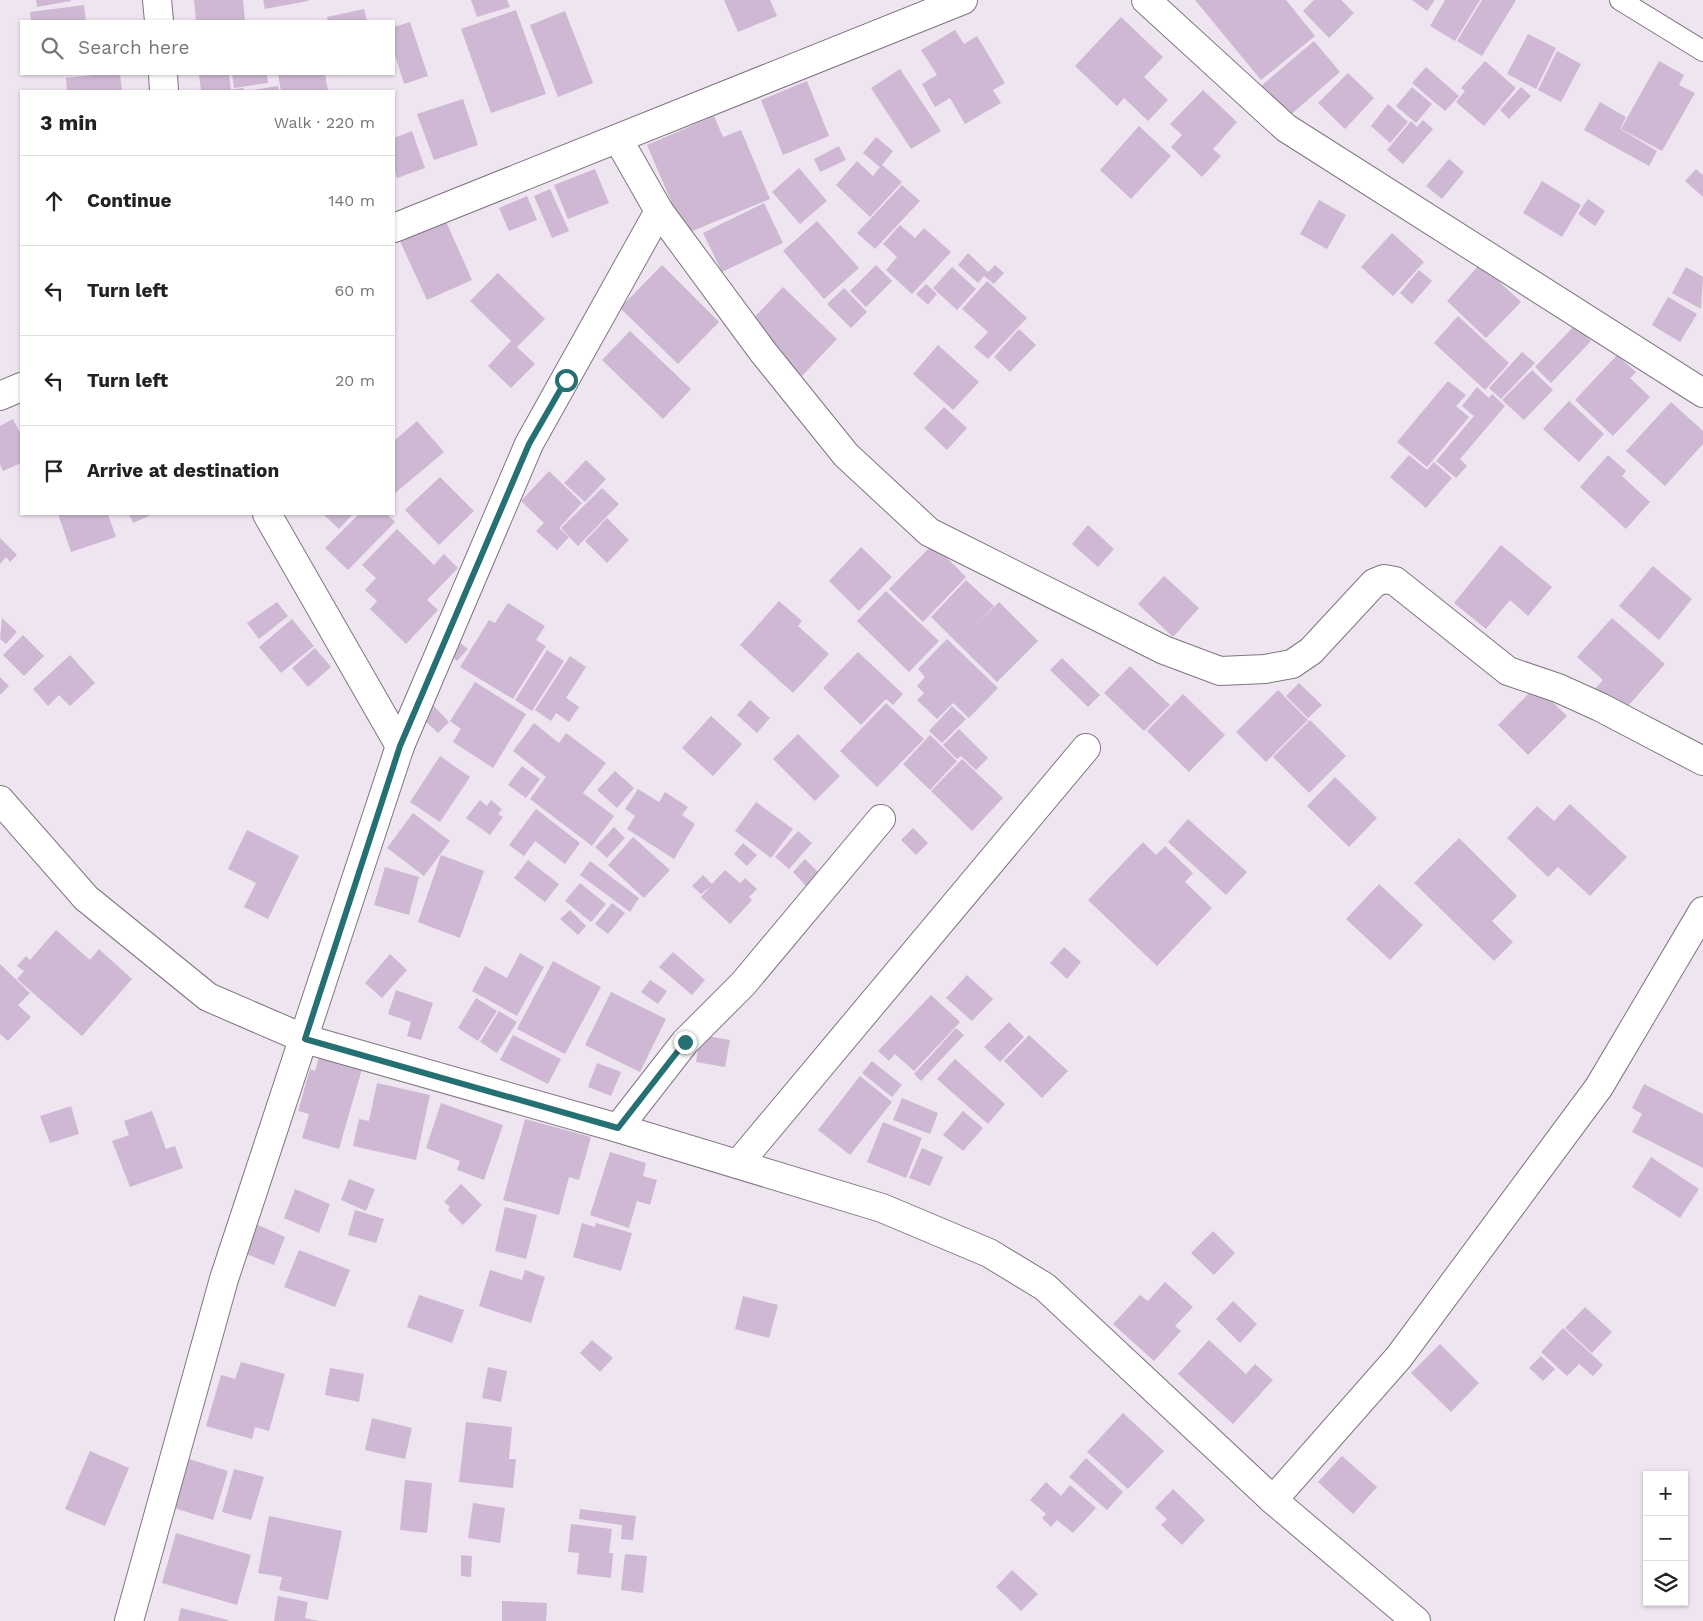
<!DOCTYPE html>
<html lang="en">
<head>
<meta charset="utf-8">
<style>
	body { margin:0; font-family:"Work Sans",sans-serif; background:#f2f2f2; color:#222 }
	.controls { position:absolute; right:15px; bottom:15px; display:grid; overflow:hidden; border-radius:0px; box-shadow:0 1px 4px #0004 }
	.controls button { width:45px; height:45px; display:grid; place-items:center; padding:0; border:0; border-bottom:1px solid #e0e0e0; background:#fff; color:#222; font:25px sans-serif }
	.stop { position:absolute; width:15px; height:15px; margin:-11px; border:4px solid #257072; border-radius:50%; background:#fff }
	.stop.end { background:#257072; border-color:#fff; box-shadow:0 1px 5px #0008 }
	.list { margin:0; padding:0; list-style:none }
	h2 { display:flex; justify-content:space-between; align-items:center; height:65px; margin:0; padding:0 20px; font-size:21px }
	h2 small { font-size:16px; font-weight:400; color:#767676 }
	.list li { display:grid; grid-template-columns:32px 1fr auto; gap:15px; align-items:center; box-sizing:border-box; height:90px; padding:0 20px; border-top:1px solid #e0e0e0 }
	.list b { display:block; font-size:19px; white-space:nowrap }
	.list em { font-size:16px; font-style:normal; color:#767676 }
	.icon { flex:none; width:28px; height:28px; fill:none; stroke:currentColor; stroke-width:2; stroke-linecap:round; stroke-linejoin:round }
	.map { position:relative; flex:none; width:1703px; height:1621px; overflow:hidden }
	.search { position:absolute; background:#fff; box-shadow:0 1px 4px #0004; left:20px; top:20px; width:375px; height:55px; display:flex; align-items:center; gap:12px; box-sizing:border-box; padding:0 18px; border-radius:0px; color:#767676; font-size:19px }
	.panel { position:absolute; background:#fff; box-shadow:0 1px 4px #0004; left:20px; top:90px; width:375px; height:425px; border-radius:0px }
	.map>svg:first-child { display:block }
	.building { fill:#ceb8d3 }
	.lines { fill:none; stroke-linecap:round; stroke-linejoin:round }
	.service-casing { stroke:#7f7681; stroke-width:22 }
	.minor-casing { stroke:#7f7681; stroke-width:30 }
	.service { stroke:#fff; stroke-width:20 }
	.minor { stroke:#fff; stroke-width:28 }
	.route { stroke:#257072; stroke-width:6 }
</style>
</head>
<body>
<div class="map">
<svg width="1703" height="1621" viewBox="0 0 1703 1621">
	<rect width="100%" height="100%" fill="#efe5f1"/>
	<g class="building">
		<polygon points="36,0 71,0 71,1 37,7"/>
		<polygon points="194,0 243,0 245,21 196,21"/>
		<polygon points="263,0 308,0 308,1 265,9"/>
		<polygon points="471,0 507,0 510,7 477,17"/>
		<polygon points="724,0 770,0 777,16 738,32"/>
		<polygon points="1195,0 1286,0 1315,36 1261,80"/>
		<polygon points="1314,0 1341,0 1354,13 1329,38 1303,11"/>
		<polygon points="1412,0 1435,0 1427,11"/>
		<polygon points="1445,0 1480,0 1455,41 1430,26"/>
		<polygon points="1482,0 1516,0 1482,56 1457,41"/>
		<polygon points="84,5 86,21 31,21 30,12"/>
		<polygon points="364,9 367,21 328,21 327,17"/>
		<polygon points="516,10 546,94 491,113 461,29"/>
		<polygon points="565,11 593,83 558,97 530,25"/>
		<polygon points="1121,17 1163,57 1144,77 1168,100 1148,121 1124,98 1117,106 1075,66"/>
		<polygon points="410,22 428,76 404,84 394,52 394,27"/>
		<polygon points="955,30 964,44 977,36 1005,83 993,90 1001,103 965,124 950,98 935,107 922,84 937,75 921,50"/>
		<polygon points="1528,34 1556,48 1536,89 1507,74"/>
		<polygon points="1314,41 1340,72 1288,117 1261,86"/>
		<polygon points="1557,51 1581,64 1561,102 1538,90"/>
		<polygon points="1485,61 1516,88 1484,126 1456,102 1465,91 1461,88"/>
		<polygon points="1659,61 1684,75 1679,85 1695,93 1662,151 1621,129"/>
		<polygon points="1426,67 1459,96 1445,111 1412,83"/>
		<polygon points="900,69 941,131 911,149 871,88"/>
		<polygon points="1348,73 1374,98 1345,129 1318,103"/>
		<polygon points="103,74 120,74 122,91 67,91 66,78"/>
		<polygon points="199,74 229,74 231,90 243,88 244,91 201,91"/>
		<polygon points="232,74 267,74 268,83 234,88"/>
		<polygon points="278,74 325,74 328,91 281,91"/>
		<polygon points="807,81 829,136 783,155 761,100"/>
		<polygon points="278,86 279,91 253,91 253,90"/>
		<polygon points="1412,87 1432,104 1416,123 1396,106"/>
		<polygon points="1521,87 1531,96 1509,119 1500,110"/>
		<polygon points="1203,90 1237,122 1213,149 1221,156 1202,177 1171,147 1182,135 1170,124"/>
		<polygon points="463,99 478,145 434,160 417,114"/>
		<polygon points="1600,102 1626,117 1620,129 1657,151 1649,166 1584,130"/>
		<polygon points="1388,104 1408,122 1390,143 1371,126"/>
		<polygon points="714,116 723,137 741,130 770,199 685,234 647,145"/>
		<polygon points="1423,120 1433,129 1403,164 1387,150 1411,121 1417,127"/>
		<polygon points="1139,126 1171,156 1131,199 1100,170"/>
		<polygon points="412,131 425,168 397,178 394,168 394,138"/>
		<polygon points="876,137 893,151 882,165 902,182 870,217 836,185 857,161 873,176 880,167 863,153"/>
		<polygon points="839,146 846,160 820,172 814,159"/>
		<polygon points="1449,159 1464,172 1442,199 1426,186"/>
		<polygon points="799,168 827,201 800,224 772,192"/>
		<polygon points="595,169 609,203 568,219 554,185"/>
		<polygon points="1696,169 1703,175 1703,197 1685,181"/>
		<polygon points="1542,181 1581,205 1562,237 1523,213"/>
		<polygon points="902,185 920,201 875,249 857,233"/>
		<polygon points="550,189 569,231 552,238 534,196"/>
		<polygon points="527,196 537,220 509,231 499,208"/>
		<polygon points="1588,199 1605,211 1595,226 1578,214"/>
		<polygon points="1319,200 1346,215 1327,249 1300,234"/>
		<polygon points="764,203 783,243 722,272 703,233"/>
		<polygon points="444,217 472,280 427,300 398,237"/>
		<polygon points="817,221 859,268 824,299 783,251"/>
		<polygon points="900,225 915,238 924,228 951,252 912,294 886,270 897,257 883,244"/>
		<polygon points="1392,233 1424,262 1393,296 1361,267"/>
		<polygon points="968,253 988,272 995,265 1004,273 994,284 984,276 978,283 958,265"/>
		<polygon points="1480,264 1521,302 1486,338 1447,301"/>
		<polygon points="662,265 719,322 678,364 620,308"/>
		<polygon points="876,265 892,281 866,307 850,291"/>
		<polygon points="952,267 976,289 957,310 933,288"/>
		<polygon points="1686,267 1703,277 1701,309 1672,293"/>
		<polygon points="1419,270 1432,281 1412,304 1400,293"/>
		<polygon points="498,273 545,319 517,347 535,364 511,388 488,366 511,341 470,301"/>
		<polygon points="987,281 1027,318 988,359 974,347 988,332 962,309"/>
		<polygon points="926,284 937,294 928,305 916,294"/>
		<polygon points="783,287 837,339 802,376 748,324"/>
		<polygon points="844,288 867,312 851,328 827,304"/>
		<polygon points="1668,297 1697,314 1680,342 1652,325"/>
		<polygon points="1458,316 1509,363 1485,390 1434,343"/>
		<polygon points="1575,325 1591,341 1551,383 1535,367"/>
		<polygon points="1019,329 1036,345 1010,372 994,357"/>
		<polygon points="630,331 691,389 663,419 602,360"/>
		<polygon points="938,345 979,382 953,410 913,374"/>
		<polygon points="1522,352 1535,363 1501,399 1489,388"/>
		<polygon points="1617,355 1636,372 1630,378 1650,397 1613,436 1575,400"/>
		<polygon points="1532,370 1553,390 1524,420 1502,400"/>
		<polygon points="1448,381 1466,395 1456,406 1469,417 1427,467 1397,442"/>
		<polygon points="1477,387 1489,398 1492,394 1505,406 1460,459 1467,466 1456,478 1436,461 1474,416 1462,406"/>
		<polygon points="1569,401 1604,434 1579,462 1543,429"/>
		<polygon points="1671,402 1703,431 1703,444 1665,486 1626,451"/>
		<polygon points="944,407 967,428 947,450 924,428"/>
		<polygon points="13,419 21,435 21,463 3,471 0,464 0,426"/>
		<polygon points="417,421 444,452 394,494 394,441"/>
		<polygon points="1409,455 1427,470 1434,462 1452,478 1426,508 1390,477"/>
		<polygon points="1608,455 1626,471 1622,476 1650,502 1626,529 1580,487"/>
		<polygon points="586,460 606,479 585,502 564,483"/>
		<polygon points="549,471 582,503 559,528 569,537 557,550 536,531 544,523 521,501"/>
		<polygon points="440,477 474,511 439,545 405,510"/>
		<polygon points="602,488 619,504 578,546 561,528"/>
		<polygon points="58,514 108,514 116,537 71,552"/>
		<polygon points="129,514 153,514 133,523"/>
		<polygon points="323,514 353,514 339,529"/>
		<polygon points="359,514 387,514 395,522 348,570 325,548"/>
		<polygon points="607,518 629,540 607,563 585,541"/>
		<polygon points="1088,525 1114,549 1098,567 1072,544"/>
		<polygon points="397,529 434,565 444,554 458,568 427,600 438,610 406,644 370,609 377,601 365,590 376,578 362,565"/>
		<polygon points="0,538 17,555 10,562 6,557 0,564"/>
		<polygon points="933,544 966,577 923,622 889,589"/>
		<polygon points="1501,545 1552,587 1528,616 1510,600 1486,629 1454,603"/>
		<polygon points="861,547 892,577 859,611 829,581"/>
		<polygon points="1653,566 1692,599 1659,640 1619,606"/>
		<polygon points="1164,576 1199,608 1173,637 1138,604"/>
		<polygon points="966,580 994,606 974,627 999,602 1038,641 997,682 931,617"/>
		<polygon points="886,591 939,641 909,672 857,621"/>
		<polygon points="779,601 802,621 798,626 829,654 793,693 740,645"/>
		<polygon points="277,602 288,616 259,639 247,623"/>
		<polygon points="508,603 545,626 536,640 546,646 513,699 460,667 489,620 495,623"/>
		<polygon points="2,618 17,632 6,644 0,639"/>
		<polygon points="1612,618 1665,664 1621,714 1594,690 1603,680 1577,657"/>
		<polygon points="292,619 314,646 281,673 259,647"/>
		<polygon points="23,635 44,656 24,676 3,655"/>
		<polygon points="947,639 998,688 969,718 953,703 937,719 917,700 924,693 917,686 925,677 918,669"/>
		<polygon points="458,641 468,649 457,661 448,653"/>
		<polygon points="315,648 331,667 308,687 292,668"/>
		<polygon points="547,650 564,661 532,711 515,700"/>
		<polygon points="858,652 903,694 893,705 886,699 861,725 823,688"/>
		<polygon points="70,655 95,683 70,706 59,695 48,706 33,689"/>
		<polygon points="570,656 586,667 566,698 579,707 569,722 556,713 551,721 535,710"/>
		<polygon points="1062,658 1100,695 1088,707 1050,670"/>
		<polygon points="1130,666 1170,705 1144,731 1104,693"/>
		<polygon points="0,677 9,686 0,695"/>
		<polygon points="475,682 526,714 493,768 453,742 461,729 450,721"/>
		<polygon points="1299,683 1322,705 1308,718 1286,696"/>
		<polygon points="1536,686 1567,716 1528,755 1498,725"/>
		<polygon points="1278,690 1308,720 1266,762 1236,732"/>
		<polygon points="1183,694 1225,735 1189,772 1147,731"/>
		<polygon points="750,700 770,718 757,733 737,715"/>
		<polygon points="886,703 924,739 877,787 840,751"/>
		<polygon points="433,705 449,722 438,733 421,717"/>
		<polygon points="952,706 966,719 942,743 929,731"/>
		<polygon points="711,716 742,744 713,776 682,748"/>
		<polygon points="1310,720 1346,756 1309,793 1273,757"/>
		<polygon points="534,723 559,743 566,733 606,763 583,793 614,816 592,846 530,799 546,777 513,751"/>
		<polygon points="959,729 988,758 976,770 961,756 957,759 943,745"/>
		<polygon points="798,734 840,776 815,801 773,759"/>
		<polygon points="930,735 957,761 930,790 903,764"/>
		<polygon points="440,756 470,777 440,822 410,802"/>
		<polygon points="962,759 1003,798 972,831 931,791"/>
		<polygon points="522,766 540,779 526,798 508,785"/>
		<polygon points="615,771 634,788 617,808 597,790"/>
		<polygon points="1335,777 1377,818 1349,847 1307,806"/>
		<polygon points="638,789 659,802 665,792 688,807 682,815 695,824 674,859 627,829 635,816 625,809"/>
		<polygon points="480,800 487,806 491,800 502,809 498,814 503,817 490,835 466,818"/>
		<polygon points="756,802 793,829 771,858 735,831"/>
		<polygon points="1570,804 1627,857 1590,896 1558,867 1548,877 1507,838 1537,806 1554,821"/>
		<polygon points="536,809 580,843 565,864 535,841 524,856 509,845"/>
		<polygon points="413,813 450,841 424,876 387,848"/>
		<polygon points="1188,819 1247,872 1226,895 1168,842"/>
		<polygon points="614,827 625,838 607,858 595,847"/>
		<polygon points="913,828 928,843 916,855 901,840"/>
		<polygon points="247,830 299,856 268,919 244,907 256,883 228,869"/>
		<polygon points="798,831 812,843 789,869 775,857"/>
		<polygon points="633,837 670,870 644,898 608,865"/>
		<polygon points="1459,838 1517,896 1492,921 1513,942 1494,961 1414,883"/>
		<polygon points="1143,842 1156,855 1165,846 1193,873 1185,882 1212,908 1157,966 1088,900"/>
		<polygon points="743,843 757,855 747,866 734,854"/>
		<polygon points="441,855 484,871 460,938 418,922"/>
		<polygon points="805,859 820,874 807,887 793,872"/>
		<polygon points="528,860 559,884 545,902 514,878"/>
		<polygon points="590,861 639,898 630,912 580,875"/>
		<polygon points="385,867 419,877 409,915 374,905"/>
		<polygon points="725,870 740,883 745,878 757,889 749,897 752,900 730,924 701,897 710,887 701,894 692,886 703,875 712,884"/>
		<polygon points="580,883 606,904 591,922 565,901"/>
		<polygon points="1379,884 1423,925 1390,960 1346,919"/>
		<polygon points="612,903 625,913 608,934 595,924"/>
		<polygon points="570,910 586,926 578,935 560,919"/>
		<polygon points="56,930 90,960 99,949 132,979 82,1036 17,979 24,971 17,966 26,956 30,960"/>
		<polygon points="1064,947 1081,962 1067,979 1050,963"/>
		<polygon points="673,952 705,980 692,995 659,967"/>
		<polygon points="520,953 544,967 517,1016 472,991 485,966 507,978"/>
		<polygon points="390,954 407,970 382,998 365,983"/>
		<polygon points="553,961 601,987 565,1054 517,1029"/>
		<polygon points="0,964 30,993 18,1005 31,1017 8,1041 0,1034"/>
		<polygon points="967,975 993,999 972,1021 946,998"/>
		<polygon points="650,980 667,991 658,1004 641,992"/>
		<polygon points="396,990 433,1003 421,1040 407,1036 411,1022 388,1014"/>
		<polygon points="611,992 666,1019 640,1072 585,1045"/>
		<polygon points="931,995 960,1022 914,1071 895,1054 889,1061 878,1051"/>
		<polygon points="476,998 497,1011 478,1041 458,1028"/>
		<polygon points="499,1011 517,1022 497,1053 480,1042"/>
		<polygon points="1009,1022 1024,1037 1000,1062 984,1047"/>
		<polygon points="956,1028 964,1035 921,1081 914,1074"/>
		<polygon points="513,1035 561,1059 548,1084 500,1060"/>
		<polygon points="701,1035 730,1040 725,1067 696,1062"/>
		<polygon points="1029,1035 1068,1071 1042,1098 1004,1061"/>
		<polygon points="319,1057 362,1069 339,1149 302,1138 309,1114 298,1111 310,1069 315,1071"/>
		<polygon points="955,1059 1005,1104 988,1124 937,1079"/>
		<polygon points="872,1061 902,1085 892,1097 862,1073"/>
		<polygon points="597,1063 621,1072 611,1096 588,1087"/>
		<polygon points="860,1076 892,1102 850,1155 818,1130"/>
		<polygon points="377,1083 430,1095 416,1160 353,1146 359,1119 369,1121"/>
		<polygon points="1644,1084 1703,1114 1703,1168 1632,1132 1642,1114 1632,1108"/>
		<polygon points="902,1098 938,1113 930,1134 893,1120"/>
		<polygon points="441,1103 503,1125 484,1180 457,1170 460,1161 426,1148"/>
		<polygon points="71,1106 79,1134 50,1143 40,1116"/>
		<polygon points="152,1111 166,1149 175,1146 183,1168 130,1187 112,1141 129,1135 124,1121"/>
		<polygon points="963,1111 983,1128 963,1151 943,1135"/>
		<polygon points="525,1119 591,1137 579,1180 569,1177 559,1215 503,1200"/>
		<polygon points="883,1122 922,1138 906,1178 867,1162"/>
		<polygon points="922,1148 943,1157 930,1186 909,1178"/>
		<polygon points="610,1152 646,1163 643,1176 657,1180 650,1205 637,1201 629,1228 590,1215"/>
		<polygon points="1651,1157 1699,1189 1680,1218 1632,1187"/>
		<polygon points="349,1179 375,1189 366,1211 341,1200"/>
		<polygon points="461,1184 482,1205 463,1225 448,1210 450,1207 444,1202"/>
		<polygon points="295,1189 330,1204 319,1233 284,1218"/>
		<polygon points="505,1207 537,1215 526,1259 495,1251"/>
		<polygon points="355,1210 384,1219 376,1243 348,1235"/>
		<polygon points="582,1223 595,1227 596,1223 632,1233 621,1271 573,1257"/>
		<polygon points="256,1224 285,1237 274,1265 244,1253"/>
		<polygon points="1213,1231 1235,1253 1214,1275 1191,1253"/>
		<polygon points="299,1250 350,1270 335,1307 284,1287"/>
		<polygon points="490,1270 522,1280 525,1270 545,1277 531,1323 479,1306"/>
		<polygon points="1165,1282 1193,1307 1175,1326 1181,1331 1154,1361 1113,1324 1140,1295 1148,1301"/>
		<polygon points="419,1295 464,1310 452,1343 407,1327"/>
		<polygon points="743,1296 778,1305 769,1338 735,1329"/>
		<polygon points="1233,1301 1257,1324 1240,1343 1216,1319"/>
		<polygon points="1585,1307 1612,1332 1592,1353 1565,1328"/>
		<polygon points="1563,1328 1603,1365 1593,1376 1579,1364 1567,1376 1541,1352"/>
		<polygon points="592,1340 613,1358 600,1372 580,1353"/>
		<polygon points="1209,1340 1246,1374 1255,1364 1273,1380 1233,1424 1178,1374"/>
		<polygon points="1440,1344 1479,1383 1451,1412 1411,1373"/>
		<polygon points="1541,1356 1555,1369 1543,1381 1529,1368"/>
		<polygon points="241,1362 285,1374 269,1431 255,1427 252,1439 206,1426 221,1375 235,1379"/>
		<polygon points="488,1367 507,1371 501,1402 482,1398"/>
		<polygon points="330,1368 364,1374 359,1402 325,1395"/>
		<polygon points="1123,1413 1164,1451 1128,1489 1087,1452"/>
		<polygon points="372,1418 412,1428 405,1459 365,1450"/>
		<polygon points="466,1422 512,1427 509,1459 516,1459 513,1488 459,1482"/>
		<polygon points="90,1451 129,1468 105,1526 65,1509"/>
		<polygon points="1342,1456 1377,1487 1353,1514 1318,1482"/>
		<polygon points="1086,1458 1123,1492 1107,1510 1069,1477"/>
		<polygon points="189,1459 228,1471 213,1520 174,1508"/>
		<polygon points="234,1469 264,1477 251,1520 222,1512"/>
		<polygon points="405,1480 432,1483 427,1533 400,1530"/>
		<polygon points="1046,1482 1061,1496 1070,1485 1096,1508 1073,1533 1057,1520 1051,1527 1042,1518 1046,1514 1030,1500"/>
		<polygon points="1173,1489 1205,1520 1182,1545 1161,1525 1167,1519 1155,1508"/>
		<polygon points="473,1503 505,1508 500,1543 468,1538"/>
		<polygon points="580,1509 636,1516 633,1540 621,1539 622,1525 579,1519"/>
		<polygon points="269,1516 342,1531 328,1600 279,1590 282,1577 258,1573"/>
		<polygon points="571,1524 612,1529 609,1553 613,1553 611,1578 577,1574 579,1553 568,1552"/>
		<polygon points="176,1533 251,1555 237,1605 162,1583"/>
		<polygon points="625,1554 647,1556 643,1593 621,1590"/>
		<polygon points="461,1555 472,1556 471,1577 461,1576"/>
		<polygon points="1012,1570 1038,1594 1021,1611 996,1587"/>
		<polygon points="278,1596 308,1602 305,1618 319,1621 274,1621"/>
		<polygon points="502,1601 547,1603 546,1621 502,1621"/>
		<polygon points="181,1608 228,1620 228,1621 178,1621"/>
	</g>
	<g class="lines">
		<g class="service-casing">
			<polyline id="service" points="1620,0 1703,51"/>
		</g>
		<g class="minor-casing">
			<g id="minor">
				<polyline points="157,0 159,21"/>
				<polyline points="1146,0 1286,128 1703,393"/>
				<polyline points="163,74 164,91"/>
				<polyline points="659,211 763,352 846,455 929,532 1164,650 1220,671 1265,669 1292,664 1311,651 1374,583 1384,579 1395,581 1508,671 1558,688 1600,707 1703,761"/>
				<polyline points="394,228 963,0"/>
				<polyline points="0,396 21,387"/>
				<polyline points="267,514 400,746"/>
				<polyline points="0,800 86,898 208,997 305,1039 618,1128 882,1208 989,1253 1045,1287 1273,1500 1416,1621"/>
				<polyline points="618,1128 685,1042 743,984 881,819"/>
				<polyline points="738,1164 1086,748"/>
				<polyline points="1273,1500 1399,1357 1599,1087 1703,911"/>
				<polyline points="129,1621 224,1279 400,746 529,444 659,211 618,139"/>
			</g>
		</g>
		<use href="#service" class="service"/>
		<use href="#minor" class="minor"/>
	</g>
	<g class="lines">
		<polyline class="route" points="566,380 529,444 400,746 305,1039 618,1128 685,1042"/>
	</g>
</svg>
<div class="controls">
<button>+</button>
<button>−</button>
<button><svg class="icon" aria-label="layers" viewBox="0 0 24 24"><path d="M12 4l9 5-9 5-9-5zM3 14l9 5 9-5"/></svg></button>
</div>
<div class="stop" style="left:566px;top:380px"></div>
<div class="stop end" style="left:685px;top:1042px"></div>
<div class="search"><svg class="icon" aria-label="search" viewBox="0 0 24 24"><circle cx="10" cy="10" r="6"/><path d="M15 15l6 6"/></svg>Search here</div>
<section class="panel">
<h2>3 min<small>Walk · 220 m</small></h2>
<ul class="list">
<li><svg class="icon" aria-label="ahead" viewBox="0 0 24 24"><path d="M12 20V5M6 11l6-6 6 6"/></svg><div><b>Continue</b></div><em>140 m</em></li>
<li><svg class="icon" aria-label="left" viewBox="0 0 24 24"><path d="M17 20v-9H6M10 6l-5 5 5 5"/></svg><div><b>Turn left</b></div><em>60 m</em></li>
<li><svg class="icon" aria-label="left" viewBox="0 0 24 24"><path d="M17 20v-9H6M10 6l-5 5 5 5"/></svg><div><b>Turn left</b></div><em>20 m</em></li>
<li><svg class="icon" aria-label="arrive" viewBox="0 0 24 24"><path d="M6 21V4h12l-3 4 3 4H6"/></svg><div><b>Arrive at destination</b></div></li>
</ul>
</section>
</div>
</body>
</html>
